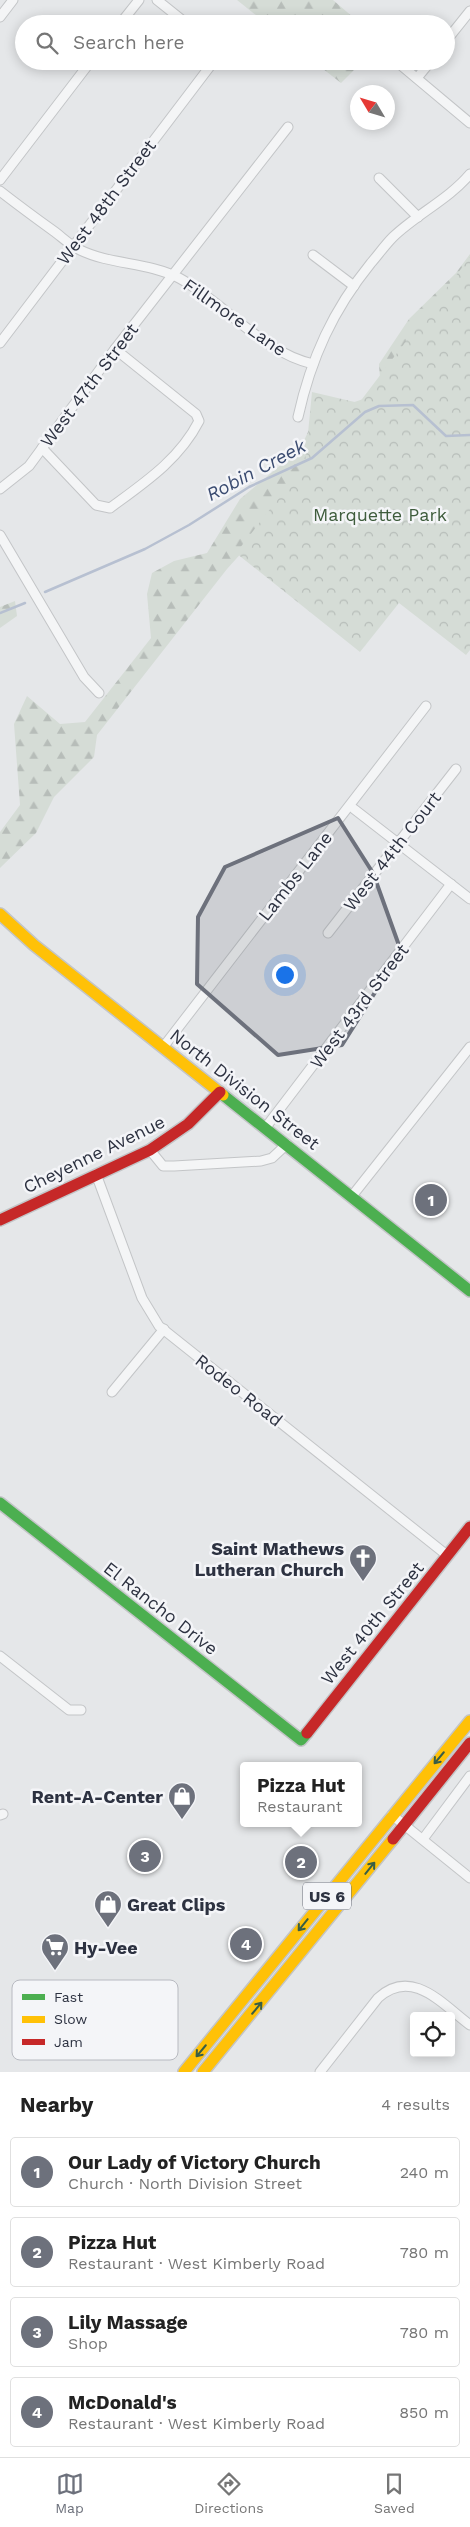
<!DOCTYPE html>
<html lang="en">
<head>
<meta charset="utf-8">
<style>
	body { margin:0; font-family:"Work Sans",sans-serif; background:#f2f2f2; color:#222 }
	.controls { position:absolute; right:15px; bottom:15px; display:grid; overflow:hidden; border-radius:5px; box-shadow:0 2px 12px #0003 }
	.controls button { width:45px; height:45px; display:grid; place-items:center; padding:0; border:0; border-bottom:1px solid #e0e0e0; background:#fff; color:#222; font:25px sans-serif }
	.compass { position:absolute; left:350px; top:85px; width:45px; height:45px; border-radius:50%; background:#fff; box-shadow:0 2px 12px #0003; rotate:308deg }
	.you { position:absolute; left:284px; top:974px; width:18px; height:18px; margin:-12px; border:4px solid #fff; border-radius:50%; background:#1a73e8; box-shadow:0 0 0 8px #1a73e833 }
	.badge { display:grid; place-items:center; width:32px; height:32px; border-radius:50%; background:#6d717c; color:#fff; font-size:16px; font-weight:700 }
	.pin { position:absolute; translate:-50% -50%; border:2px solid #fff; box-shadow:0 1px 5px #0006 }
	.popup { position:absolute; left:240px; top:1762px; width:122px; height:65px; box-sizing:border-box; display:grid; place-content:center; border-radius:5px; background:#fff; filter:drop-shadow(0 1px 4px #0005); font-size:16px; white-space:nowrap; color:#767676 }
	.popup b { font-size:19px; color:#222 }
	.popup::after { content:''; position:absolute; left:50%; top:100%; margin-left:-10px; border:10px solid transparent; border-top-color:#fff }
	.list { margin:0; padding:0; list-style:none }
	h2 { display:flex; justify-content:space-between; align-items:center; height:65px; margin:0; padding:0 20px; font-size:21px }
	h2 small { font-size:16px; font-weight:400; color:#767676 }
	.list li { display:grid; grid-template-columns:32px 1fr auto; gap:15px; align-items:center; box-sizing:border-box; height:70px; margin:0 10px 10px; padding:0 10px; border:1px solid #e0e0e0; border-radius:5px }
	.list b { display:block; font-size:19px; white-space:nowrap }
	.list p { margin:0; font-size:16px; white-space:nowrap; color:#767676 }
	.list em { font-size:16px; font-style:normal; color:#767676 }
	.icon { flex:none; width:28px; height:28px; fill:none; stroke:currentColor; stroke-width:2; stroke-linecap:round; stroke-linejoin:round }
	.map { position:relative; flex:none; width:470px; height:2072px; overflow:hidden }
	.search { position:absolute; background:#fff; box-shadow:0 2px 12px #0003; left:15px; right:15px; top:15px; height:55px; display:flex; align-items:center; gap:12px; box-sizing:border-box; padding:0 18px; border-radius:28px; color:#767676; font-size:19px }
	.sheet { height:385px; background:#fff }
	nav { display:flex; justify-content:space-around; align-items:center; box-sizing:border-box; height:70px; border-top:1px solid #e0e0e0; background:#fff; font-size:14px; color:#767676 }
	nav a { display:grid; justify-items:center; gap:2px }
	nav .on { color:#6d717c }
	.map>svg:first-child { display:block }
	.forest { fill:url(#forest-firs) }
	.park { fill:url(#park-crowns) }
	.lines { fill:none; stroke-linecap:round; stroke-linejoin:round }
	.stream { stroke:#b7c0d1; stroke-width:2.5 }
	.street-casing { stroke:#c3c5c7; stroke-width:11 }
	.fast-casing { stroke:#c3c5c7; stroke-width:14 }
	.slow-casing { stroke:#c3c5c7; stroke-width:14 }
	.jam-casing { stroke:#c3c5c7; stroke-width:14 }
	.street { stroke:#f4f5f6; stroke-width:9 }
	.fast { stroke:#4caf50; stroke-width:11 }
	.slow { stroke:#ffc107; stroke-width:11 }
	.jam { stroke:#c62828; stroke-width:11 }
	.oneway { stroke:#385e46 }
	.marked { fill:#6d717c; fill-opacity:0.2; stroke:#6d717c; stroke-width:4; stroke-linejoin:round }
	.labels { text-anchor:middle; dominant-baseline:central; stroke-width:5; stroke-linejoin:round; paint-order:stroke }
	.shield { fill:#f4f5f8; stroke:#696c78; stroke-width:1 }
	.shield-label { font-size:16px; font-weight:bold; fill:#2d3241 }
	.street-label { font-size:18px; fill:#2d3241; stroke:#f4f5f8 }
	.park-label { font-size:18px; fill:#3e5c3c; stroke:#f4f5f8 }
	.poi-label { font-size:18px; font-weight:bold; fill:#2d3241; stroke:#f4f5f8; text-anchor:end }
	.water-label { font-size:19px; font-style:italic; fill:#3b4c71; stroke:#f4f5f8 }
	.key { fill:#f4f5f8; stroke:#b8bac1; stroke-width:1 }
	.key-label { font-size:14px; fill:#2d3241 }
</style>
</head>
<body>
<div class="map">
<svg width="470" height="2072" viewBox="0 0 470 2072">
	<defs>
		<pattern id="forest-firs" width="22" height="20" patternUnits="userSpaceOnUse" patternTransform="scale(1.25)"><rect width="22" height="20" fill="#d5dcd6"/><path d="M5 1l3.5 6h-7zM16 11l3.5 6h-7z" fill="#b7bdb9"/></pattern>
		<pattern id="park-crowns" width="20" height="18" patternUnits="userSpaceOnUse" patternTransform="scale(1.25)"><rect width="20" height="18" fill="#d5dcd6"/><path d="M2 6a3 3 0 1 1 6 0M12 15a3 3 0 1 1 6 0" fill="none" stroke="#b7bdb9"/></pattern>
	</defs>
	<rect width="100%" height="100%" fill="#e5e7e9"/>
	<g class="forest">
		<polygon points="237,0 333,0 361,24 267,24"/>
		<polygon points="313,61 363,61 341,83"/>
		<polygon points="470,254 470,349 263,529 227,569 97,735 94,757 54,797 36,833 0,868 0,832 20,805 14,724 27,696 60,724 85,722 151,638 147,594 152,573 174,561 207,553 240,499 300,449 316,415 381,393 379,364 409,319 456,273"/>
		<polygon points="15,601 17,616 0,628 0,607"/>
	</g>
	<polygon class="park" points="470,257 470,650 466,655 399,603 360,652 236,553 305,464 312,392 359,403"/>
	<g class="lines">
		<g class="stream">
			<polyline points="45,592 145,549 189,525 249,487 312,458 365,412 379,406 413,405 446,436 470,435"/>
			<polyline points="0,613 25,603"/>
		</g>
		<g class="street-casing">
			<g id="street">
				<polyline points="157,0 187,24"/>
				<polyline points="0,17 13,0"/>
				<polyline points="120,24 139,0"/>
				<polyline points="446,41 470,11"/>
				<polyline points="396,61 470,123"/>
				<polyline points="417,78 431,61"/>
				<polyline points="379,178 418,217"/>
				<polyline points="0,180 91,61"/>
				<path d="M 0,191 C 18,205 37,219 55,232 C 63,238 71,246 80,250 C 111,265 148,262 179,278 C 225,303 261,352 313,364"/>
				<polyline points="313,255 354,286"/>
				<polyline points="0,343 214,61"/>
				<path d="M 298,417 C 311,358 333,310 371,263 C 378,255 385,245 393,237 C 417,214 449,199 470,174"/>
				<path d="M 42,448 L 96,505 L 110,508 C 144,483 179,460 199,421 L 196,414 L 115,349"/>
				<polyline points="0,489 29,466 115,349 288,127"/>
				<polyline points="0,535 84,677 99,693"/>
				<polyline points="354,809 470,899"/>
				<polyline points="328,933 456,769"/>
				<polyline points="164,1046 426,706"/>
				<polyline points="266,1127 451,884"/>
				<polyline points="150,1150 163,1166 174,1166 261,1161 272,1158 287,1144"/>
				<polyline points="96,1174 142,1298 159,1326 448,1556"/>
				<polyline points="352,1196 470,1047"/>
				<polyline points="112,1392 164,1329"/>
				<polyline points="0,1656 69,1710 81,1710"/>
				<polyline points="0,1815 3,1814"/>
				<polyline points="392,1815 470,1878"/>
				<polyline points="423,1839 470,1776"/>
				<path d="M 320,2072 L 378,1998 C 412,1967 442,2004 470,2025"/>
			</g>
		</g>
		<g class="fast-casing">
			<g id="fast">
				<polyline points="223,1095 470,1291"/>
				<polyline points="0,1503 301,1740 307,1733"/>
			</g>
		</g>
		<g class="slow-casing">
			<g id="slow">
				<polyline points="0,914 34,945 223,1095"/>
				<polyline points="184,2072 470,1721"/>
				<polyline points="203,2072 393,1839"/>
			</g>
		</g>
		<g class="jam-casing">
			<g id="jam">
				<polyline points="0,1220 150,1150 188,1124 220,1092"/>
				<polyline points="307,1733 470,1527"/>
				<polyline points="393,1839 470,1743"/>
			</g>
		</g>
		<use href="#street" class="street"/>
		<use href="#fast" class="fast"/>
		<use href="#slow" class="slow"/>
		<use href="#jam" class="jam"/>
	</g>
	<defs><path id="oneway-shaft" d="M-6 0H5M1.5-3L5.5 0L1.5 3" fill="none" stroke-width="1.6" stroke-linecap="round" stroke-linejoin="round" transform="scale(1.25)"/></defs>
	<g class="oneway">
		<use href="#oneway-shaft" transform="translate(439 1758) rotate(130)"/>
		<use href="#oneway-shaft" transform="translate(370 1868) rotate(-51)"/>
		<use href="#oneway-shaft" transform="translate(303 1925) rotate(129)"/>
		<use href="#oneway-shaft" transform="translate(257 2008) rotate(-50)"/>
		<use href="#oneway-shaft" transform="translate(201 2051) rotate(130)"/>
	</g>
	<path class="marked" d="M 338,818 L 373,873 L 401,951 L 342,1045 L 278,1055 L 197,984 L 198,917 L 225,867 Z"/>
	<defs>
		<g id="church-pin" transform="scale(1.4375)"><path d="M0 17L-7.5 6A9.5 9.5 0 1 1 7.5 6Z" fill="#6d717c" stroke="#f4f5f8"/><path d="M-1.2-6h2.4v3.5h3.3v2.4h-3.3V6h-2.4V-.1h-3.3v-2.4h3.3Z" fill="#fff"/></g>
		<g id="shop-pin" transform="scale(1.4375)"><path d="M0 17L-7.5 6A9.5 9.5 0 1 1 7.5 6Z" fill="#6d717c" stroke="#f4f5f8"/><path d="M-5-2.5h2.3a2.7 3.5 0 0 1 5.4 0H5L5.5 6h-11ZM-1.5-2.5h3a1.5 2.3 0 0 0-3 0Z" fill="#fff"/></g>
		<g id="supermarket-pin" transform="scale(1.4375)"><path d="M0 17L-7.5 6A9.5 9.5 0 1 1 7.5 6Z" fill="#6d717c" stroke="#f4f5f8"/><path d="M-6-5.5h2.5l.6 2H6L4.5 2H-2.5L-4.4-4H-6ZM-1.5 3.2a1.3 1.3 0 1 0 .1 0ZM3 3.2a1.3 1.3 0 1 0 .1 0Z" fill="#fff"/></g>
	</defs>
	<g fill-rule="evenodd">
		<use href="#church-pin" x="363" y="1558"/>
		<use href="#shop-pin" x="182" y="1796"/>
		<use href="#shop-pin" x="108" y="1904"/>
		<use href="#supermarket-pin" x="55" y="1947"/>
	</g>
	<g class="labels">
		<rect class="shield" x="303" y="1882.5" width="48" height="27" rx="4"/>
		<g class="shield-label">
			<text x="327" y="1896">US 6</text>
		</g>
		<g class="street-label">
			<text transform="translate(106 202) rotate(-53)">West 48th Street</text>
			<text transform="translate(235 317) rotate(35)">Fillmore Lane</text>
			<text transform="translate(89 385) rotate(-53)">West 47th Street</text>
			<text transform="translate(392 851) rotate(-52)">West 44th Court</text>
			<text transform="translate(295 876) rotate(-52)">Lambs Lane</text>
			<text transform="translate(359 1006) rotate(-53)">West 43rd Street</text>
			<text transform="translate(245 1089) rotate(38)">North Division Street</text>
			<text transform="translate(94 1154) rotate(-26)">Cheyenne Avenue</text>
			<text transform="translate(239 1390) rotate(38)">Rodeo Road</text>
			<text transform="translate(161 1608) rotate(38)">El Rancho Drive</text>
			<text transform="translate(372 1623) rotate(-51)">West 40th Street</text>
		</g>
		<g class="park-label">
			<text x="380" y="514">Marquette Park</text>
		</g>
		<g class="poi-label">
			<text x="344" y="1548">Saint Mathews<tspan x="344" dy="21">Lutheran Church</tspan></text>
			<text x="163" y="1796">Rent-A-Center</text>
			<text x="127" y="1904" text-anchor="start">Great Clips</text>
			<text x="74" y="1947" text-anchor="start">Hy-Vee</text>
		</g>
		<g class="water-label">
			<text transform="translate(256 470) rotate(-28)">Robin Creek</text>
		</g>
	</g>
	<rect x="12" y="1980" width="166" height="80" rx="8" class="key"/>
	<rect x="22" y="1994" width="23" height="6" fill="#4caf50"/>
	<rect x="22" y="2016" width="23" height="7" fill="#ffc107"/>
	<rect x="22" y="2039" width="23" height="6" fill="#c62828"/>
	<g class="key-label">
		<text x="54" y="2002">Fast</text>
		<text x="54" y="2024">Slow</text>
		<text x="54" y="2047">Jam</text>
	</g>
</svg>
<div class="controls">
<button><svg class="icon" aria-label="locate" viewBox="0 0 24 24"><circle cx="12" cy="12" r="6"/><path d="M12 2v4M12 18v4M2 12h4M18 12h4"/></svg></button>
</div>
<svg class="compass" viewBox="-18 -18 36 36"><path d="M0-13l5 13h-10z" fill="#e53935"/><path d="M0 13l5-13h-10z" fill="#767676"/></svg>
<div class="you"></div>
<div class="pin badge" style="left:431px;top:1200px">1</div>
<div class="pin badge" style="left:301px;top:1862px">2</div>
<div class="popup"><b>Pizza Hut</b>Restaurant</div>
<div class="pin badge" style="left:145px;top:1856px">3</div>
<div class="pin badge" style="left:246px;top:1944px">4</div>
<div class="search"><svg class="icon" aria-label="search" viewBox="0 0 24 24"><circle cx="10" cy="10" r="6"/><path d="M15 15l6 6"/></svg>Search here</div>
</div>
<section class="sheet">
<h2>Nearby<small>4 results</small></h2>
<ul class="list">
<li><span class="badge">1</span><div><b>Our Lady of Victory Church</b><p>Church · North Division Street</p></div><em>240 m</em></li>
<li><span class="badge">2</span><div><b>Pizza Hut</b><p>Restaurant · West Kimberly Road</p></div><em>780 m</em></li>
<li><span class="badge">3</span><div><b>Lily Massage</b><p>Shop</p></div><em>780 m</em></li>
<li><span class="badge">4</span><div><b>McDonald's</b><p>Restaurant · West Kimberly Road</p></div><em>850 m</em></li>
</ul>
</section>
<nav>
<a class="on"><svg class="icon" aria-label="map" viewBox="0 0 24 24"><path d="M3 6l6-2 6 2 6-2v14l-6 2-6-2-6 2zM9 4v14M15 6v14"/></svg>Map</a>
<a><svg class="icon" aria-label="directions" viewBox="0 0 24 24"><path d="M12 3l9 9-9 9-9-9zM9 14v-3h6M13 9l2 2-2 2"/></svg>Directions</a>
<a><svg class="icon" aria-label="saved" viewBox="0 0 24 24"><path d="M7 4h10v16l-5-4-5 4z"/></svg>Saved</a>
</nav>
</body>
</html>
